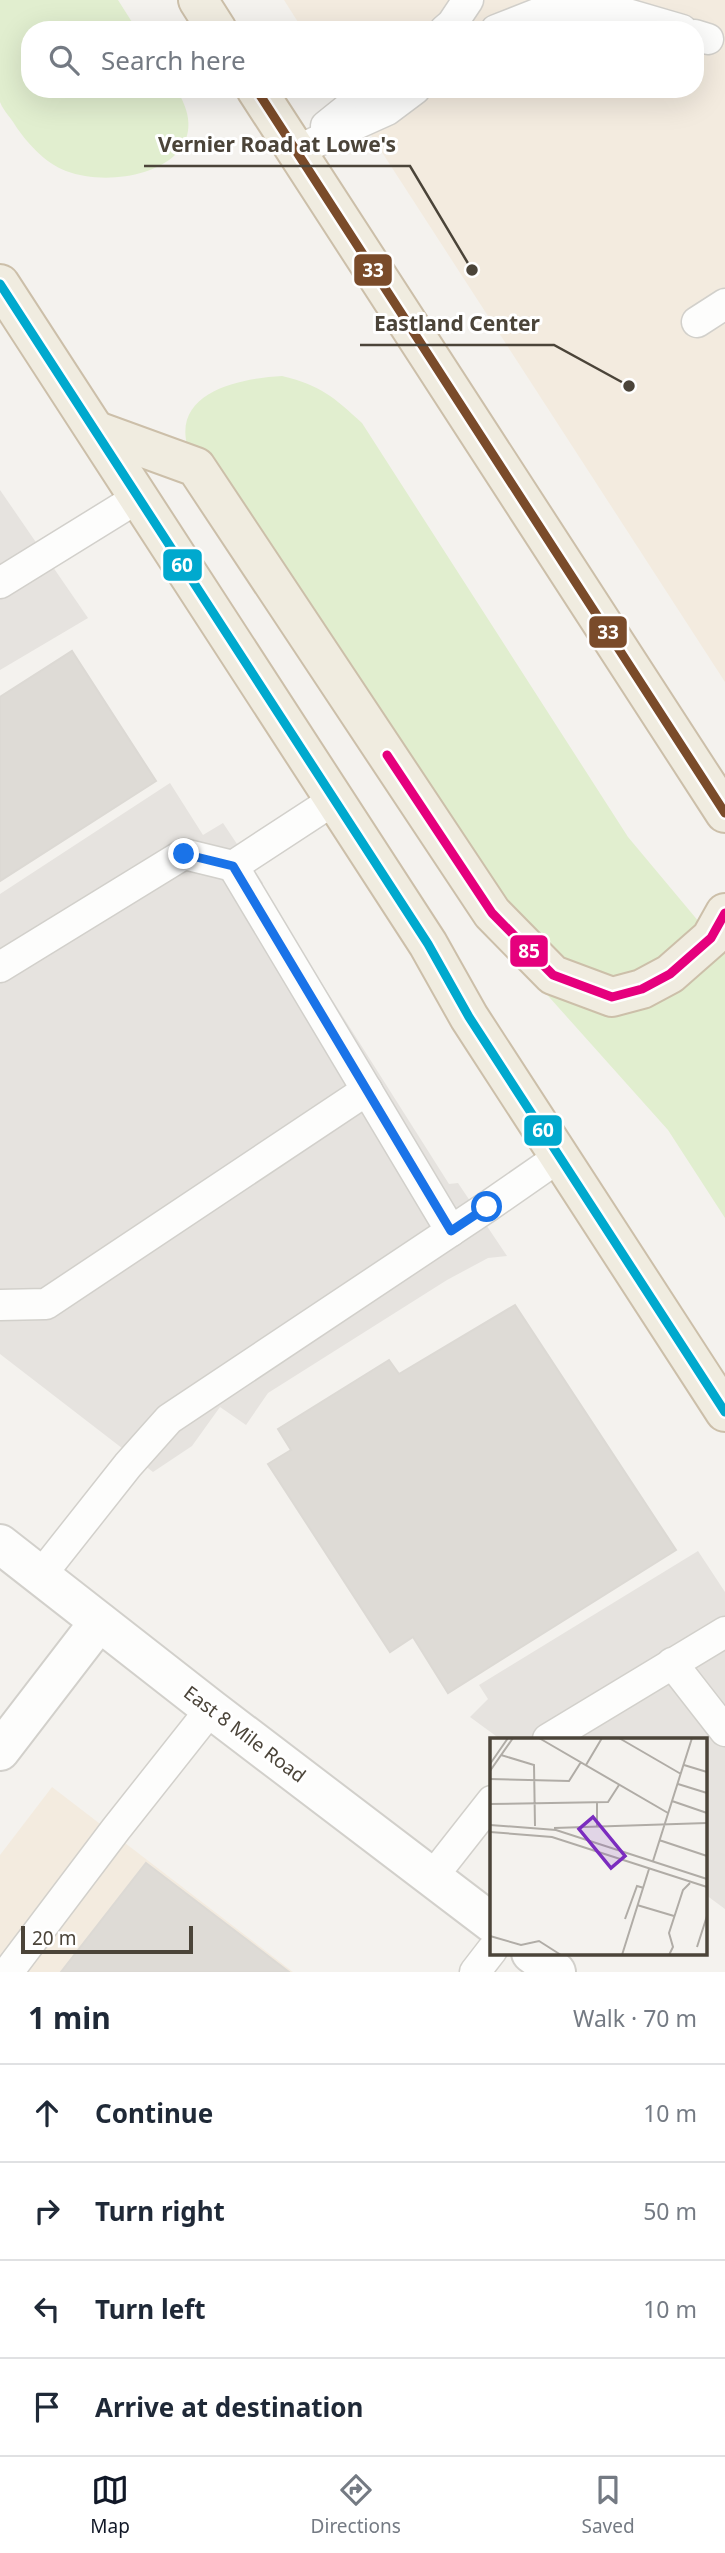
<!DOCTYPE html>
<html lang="en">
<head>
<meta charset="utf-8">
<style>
	body { margin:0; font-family:"Noto Sans",sans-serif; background:#f2f2f3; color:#1f2937 }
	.scale { position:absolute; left:21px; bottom:18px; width:172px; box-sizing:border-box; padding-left:7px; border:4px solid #4b4439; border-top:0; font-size:19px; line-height:24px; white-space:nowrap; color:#4b4439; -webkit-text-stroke:5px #fff; paint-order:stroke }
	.stop { position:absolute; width:21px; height:21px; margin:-16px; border:5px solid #1a73e8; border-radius:50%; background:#fff }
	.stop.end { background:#1a73e8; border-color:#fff; box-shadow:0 2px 7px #0008 }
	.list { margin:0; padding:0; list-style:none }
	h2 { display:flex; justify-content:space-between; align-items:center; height:91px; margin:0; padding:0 28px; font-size:30px }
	h2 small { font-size:23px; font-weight:400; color:#747a83 }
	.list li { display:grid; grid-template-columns:46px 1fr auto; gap:21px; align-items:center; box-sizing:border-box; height:98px; padding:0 28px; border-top:2px solid #e0e1e3 }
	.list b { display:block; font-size:26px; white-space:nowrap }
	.list em { font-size:23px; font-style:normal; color:#747a83 }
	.icon { flex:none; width:38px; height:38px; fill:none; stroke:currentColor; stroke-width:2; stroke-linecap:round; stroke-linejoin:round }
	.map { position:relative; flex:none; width:725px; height:1972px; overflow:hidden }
	.search { position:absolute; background:#fff; box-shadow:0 7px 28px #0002; left:21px; right:21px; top:21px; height:77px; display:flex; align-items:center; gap:18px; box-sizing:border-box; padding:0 24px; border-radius:28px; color:#747a83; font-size:26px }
	.sheet { height:483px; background:#fff }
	nav { display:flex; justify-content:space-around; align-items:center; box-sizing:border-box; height:98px; border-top:2px solid #e0e1e3; background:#fff; font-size:19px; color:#747a83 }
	nav a { display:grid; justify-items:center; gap:4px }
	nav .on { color:#111827 }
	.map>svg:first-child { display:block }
	.commercial { fill:#f3ebdf }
	.green { fill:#e1eecf }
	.parking { fill:#e6e3df }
	.building { fill:#dedbd6; stroke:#dcd9d4; stroke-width:2 }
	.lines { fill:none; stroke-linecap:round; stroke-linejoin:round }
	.service-casing { stroke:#d2d0cb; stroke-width:33 }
	.minor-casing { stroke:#d2d0cb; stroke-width:42 }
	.tertiary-casing { stroke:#d2d0cb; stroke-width:42 }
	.trunk-casing { stroke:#ccbfa9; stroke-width:42 }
	.service { stroke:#fdfdfc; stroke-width:30 }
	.minor { stroke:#fdfdfc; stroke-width:38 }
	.tertiary { stroke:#fdfdfc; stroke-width:38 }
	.trunk { stroke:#f0ece0; stroke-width:38 }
	.bus-1-casing { stroke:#fff; stroke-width:14 }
	.bus-2-casing { stroke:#fff; stroke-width:14 }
	.bus-3-casing { stroke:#fff; stroke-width:14 }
	.bus-1 { stroke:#7a4b2a; stroke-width:9 }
	.bus-2 { stroke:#00a9ce; stroke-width:9 }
	.bus-3 { stroke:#e5007d; stroke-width:9 }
	.route { stroke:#1a73e8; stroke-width:9 }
	.labels { text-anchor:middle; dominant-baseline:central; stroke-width:6; stroke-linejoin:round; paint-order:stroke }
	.street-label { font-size:19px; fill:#4b4439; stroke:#fff }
	.inset-road { fill:none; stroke:#b0aca6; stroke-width:2 }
	.view { fill:#7b2cbf; fill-opacity:0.15; stroke:#7b2cbf; stroke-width:3.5 }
	.inset-edge { fill:none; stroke:#4b4439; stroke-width:3.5 }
	.leader { fill:none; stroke:#4b4439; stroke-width:2.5 }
	.callout-dot { fill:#4b4439; stroke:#fff; stroke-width:2.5 }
	.callout-label { font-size:21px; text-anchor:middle; font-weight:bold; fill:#4b4439; stroke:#fff; stroke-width:6; stroke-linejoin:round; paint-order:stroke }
	.line-badge { stroke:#fff; stroke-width:2.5 }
	.badge-label { font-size:19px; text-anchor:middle; font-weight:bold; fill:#fff }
</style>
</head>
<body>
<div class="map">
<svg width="725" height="1972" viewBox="0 0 725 1972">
	<rect width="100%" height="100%" fill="#f4f2ee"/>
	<g class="commercial">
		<polygon points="284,0 725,0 725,682 341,89 695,89 695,30 303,30"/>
		<polygon points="52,1787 293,1972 0,1972 0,1855"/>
	</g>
	<g class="green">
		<path d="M 0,0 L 118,0 L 137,30 L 30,30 L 30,89 L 176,89 C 224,163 122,192 66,171 C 45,163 27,143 15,125 C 11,118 3,110 0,102 C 0,95 0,83 0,75 C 0,50 0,25 0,0 Z"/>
		<path d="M 282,376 C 320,385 334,397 362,423 L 628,837 L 725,953 L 725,1218 L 668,1130 L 533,979 L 193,460 C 191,454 187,447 186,440 C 178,389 246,378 282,376 Z"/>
	</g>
	<g class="parking">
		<polygon points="0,490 88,618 0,670"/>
		<polygon points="170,783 203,835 223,823 263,883 262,889 449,1184 458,1183 507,1256 488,1258 447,1280 268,1393 246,1425 220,1407 192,1446 153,1472 0,1354 0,894"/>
		<polygon points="698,1551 725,1592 725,1909 706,1895 706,1739 500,1739 470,1717 488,1699 479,1685"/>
	</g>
	<g class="building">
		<polygon points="72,651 156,781 0,881 0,697"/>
		<polygon points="515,1305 676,1550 448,1693 413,1637 390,1652 268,1464 291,1450 278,1429 389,1360 399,1374"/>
		<polygon points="146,1863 289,1972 61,1972"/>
	</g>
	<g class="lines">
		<g class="service-casing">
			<g id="service">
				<polyline points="445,30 452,24 468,0"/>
				<polyline points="496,30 547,10 617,11 682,30"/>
				<polyline points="695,35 708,39"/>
				<polyline points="326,126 372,89"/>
				<polyline points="296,151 387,110 415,89"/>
				<polyline points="697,322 725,304"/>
				<polyline points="0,583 139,497"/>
				<polyline points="334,800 233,866 451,1231"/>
				<polyline points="0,967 184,854 233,866"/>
				<polyline points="0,1305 46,1304 367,1090"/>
				<polyline points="41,1575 128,1465 169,1419 487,1207 559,1157"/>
				<polyline points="672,1663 725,1731"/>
				<polyline points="548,1739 725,1632"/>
				<polyline points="433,1876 492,1801"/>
				<polyline points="8,1972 116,1829 211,1709"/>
				<polyline points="475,1972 492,1950"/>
			</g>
		</g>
		<g class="minor-casing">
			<polyline id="minor" points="0,1751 99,1622"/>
		</g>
		<g class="tertiary-casing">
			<g id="tertiary">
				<polyline points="0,1544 211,1709 492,1923"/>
				<polyline points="531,1953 556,1972"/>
			</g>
		</g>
		<g class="trunk-casing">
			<g id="trunk">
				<polyline points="198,0 217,30"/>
				<polyline points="256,89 725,813"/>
				<polyline points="0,284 428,944 469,1017 725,1412"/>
				<polyline points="97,431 196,467 492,913 553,975 612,997 642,989 670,974 711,938 725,913"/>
			</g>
		</g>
		<use href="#service" class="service"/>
		<use href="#minor" class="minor"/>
		<use href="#tertiary" class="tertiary"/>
		<use href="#trunk" class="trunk"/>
		<g class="bus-1-casing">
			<polyline id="bus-1" points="256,89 725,813"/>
		</g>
		<g class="bus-2-casing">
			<polyline id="bus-2" points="0,284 428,944 469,1017 725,1412"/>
		</g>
		<g class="bus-3-casing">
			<polyline id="bus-3" points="387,755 492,913 553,975 612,997 642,989 670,974 711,938 725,913"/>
		</g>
		<use href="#bus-1" class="bus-1"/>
		<use href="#bus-2" class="bus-2"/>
		<use href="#bus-3" class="bus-3"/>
	</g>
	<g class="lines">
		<polyline class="route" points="184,854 233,866 451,1231 487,1207"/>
	</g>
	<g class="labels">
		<g class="street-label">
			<text transform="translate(245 1734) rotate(37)">East 8 Mile Road</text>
		</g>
	</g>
	<g transform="translate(490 1738)">
		<rect width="217" height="217" fill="#f4f2ee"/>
		<path class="inset-road" d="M 49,0 L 178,75M 129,0 L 191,36M 11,17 L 44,27 L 45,88M 0,26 L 18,0M 96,27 L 112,0M 194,27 L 217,34M 0,33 L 23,0M 0,41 L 79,43 L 91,24M 188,46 L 217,55M 182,63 L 217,75M 107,64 L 107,88M 0,66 L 118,64 L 129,47M 0,87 L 66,92 L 217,141M 64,90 L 217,85M 0,94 L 62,99 L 217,149M 169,102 L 217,118M 163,123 L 202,0M 147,167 L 184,178M 135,181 L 147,148 L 154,150M 0,198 L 31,207 L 49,203 L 71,217M 207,209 L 217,178M 132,217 L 159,131M 179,217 L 183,209 L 179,195 L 193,152 L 200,145"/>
		<path class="view" d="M 103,79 L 135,118 L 121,130 L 89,91 Z"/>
		<rect width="217" height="217" class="inset-edge"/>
	</g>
	<path class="leader" d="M472 270L410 166H144M629 386L554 345H360"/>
	<g class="callout-dot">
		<circle cx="472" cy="270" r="7"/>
		<circle cx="629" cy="386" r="7"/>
	</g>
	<g class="callout-label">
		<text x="277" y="152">Vernier Road at Lowe's</text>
		<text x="457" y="331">Eastland Center</text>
	</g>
	<g class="line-badge">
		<rect x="353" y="253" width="40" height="34" rx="7" fill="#7a4b2a"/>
		<rect x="162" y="548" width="41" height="34" rx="7" fill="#00a9ce"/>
		<rect x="588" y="615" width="40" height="34" rx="7" fill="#7a4b2a"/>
		<rect x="509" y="934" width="40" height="34" rx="7" fill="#e5007d"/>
		<rect x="523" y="1114" width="40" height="33" rx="7" fill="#00a9ce"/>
	</g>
	<g class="badge-label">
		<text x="373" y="277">33</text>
		<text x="182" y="572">60</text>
		<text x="608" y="639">33</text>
		<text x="529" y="958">85</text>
		<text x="543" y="1137">60</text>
	</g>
</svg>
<div class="scale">20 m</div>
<div class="stop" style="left:487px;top:1207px"></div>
<div class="stop end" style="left:184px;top:854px"></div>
<div class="search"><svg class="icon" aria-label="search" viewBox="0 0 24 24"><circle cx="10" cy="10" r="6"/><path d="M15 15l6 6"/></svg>Search here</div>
</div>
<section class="sheet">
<h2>1 min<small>Walk · 70 m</small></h2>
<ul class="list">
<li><svg class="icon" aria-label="ahead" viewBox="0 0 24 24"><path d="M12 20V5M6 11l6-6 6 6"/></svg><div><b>Continue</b></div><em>10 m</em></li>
<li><svg class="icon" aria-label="right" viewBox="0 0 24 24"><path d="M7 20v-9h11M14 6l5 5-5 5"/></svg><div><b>Turn right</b></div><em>50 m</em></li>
<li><svg class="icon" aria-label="left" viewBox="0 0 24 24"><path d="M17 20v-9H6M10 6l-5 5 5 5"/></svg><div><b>Turn left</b></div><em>10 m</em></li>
<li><svg class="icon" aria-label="arrive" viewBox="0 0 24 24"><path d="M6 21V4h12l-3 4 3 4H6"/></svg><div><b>Arrive at destination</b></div></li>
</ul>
</section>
<nav>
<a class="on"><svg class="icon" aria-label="map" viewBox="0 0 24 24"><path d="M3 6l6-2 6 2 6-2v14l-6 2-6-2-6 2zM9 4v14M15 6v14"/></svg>Map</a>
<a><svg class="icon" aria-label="directions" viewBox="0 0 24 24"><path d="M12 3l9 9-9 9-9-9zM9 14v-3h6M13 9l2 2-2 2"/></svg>Directions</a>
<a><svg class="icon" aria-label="saved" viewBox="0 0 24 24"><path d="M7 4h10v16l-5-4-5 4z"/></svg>Saved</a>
</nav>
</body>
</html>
